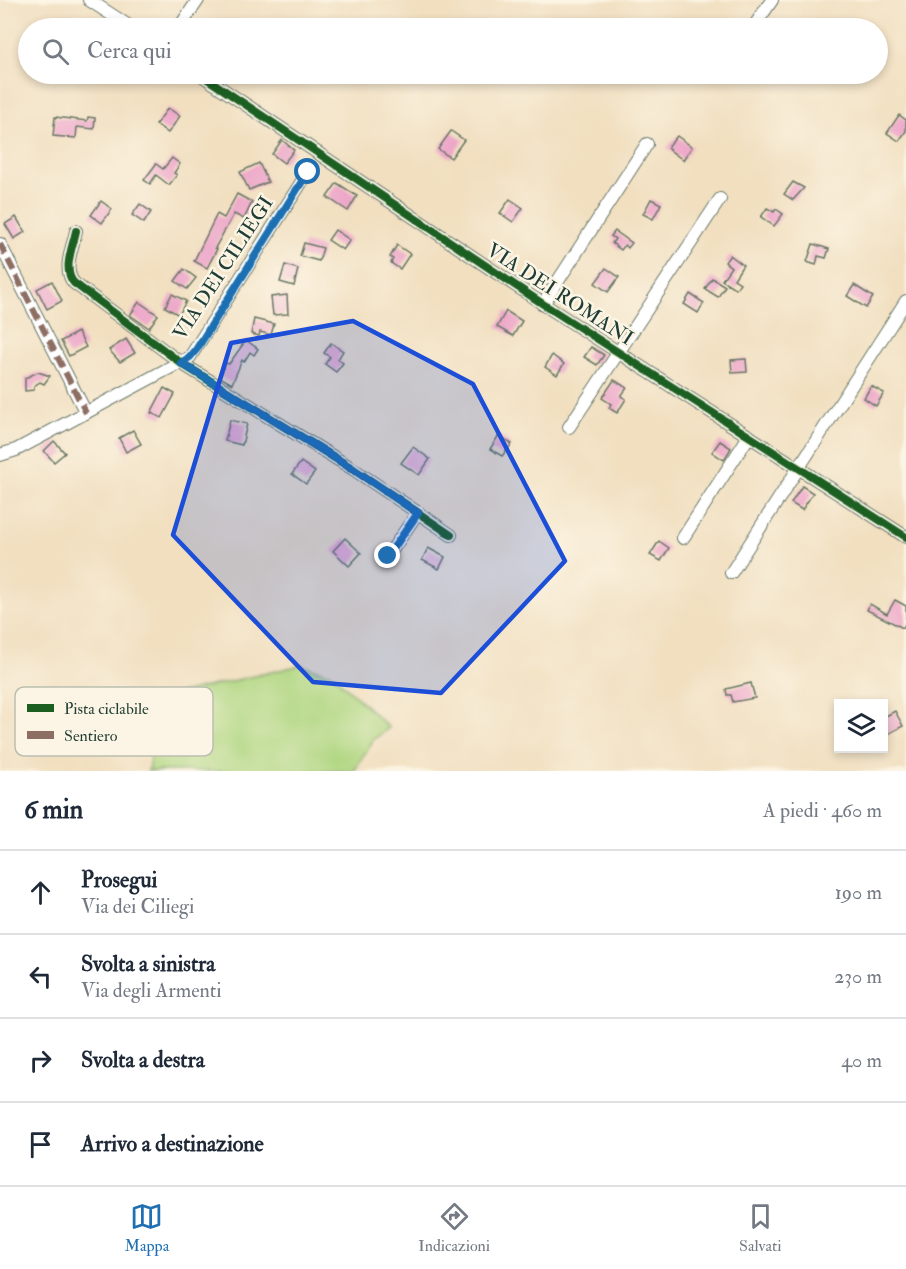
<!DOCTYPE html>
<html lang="it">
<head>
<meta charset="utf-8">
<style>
	body { margin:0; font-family:"IM FELL Double Pica",serif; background:#f6f6f7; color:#1f2937 }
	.controls { position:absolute; right:18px; bottom:18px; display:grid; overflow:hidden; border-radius:0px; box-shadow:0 3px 9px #0003 }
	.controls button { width:54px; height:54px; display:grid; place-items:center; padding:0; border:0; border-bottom:2px solid #e0e1e3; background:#fff; color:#1f2937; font:30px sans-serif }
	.stop { position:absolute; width:18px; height:18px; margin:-14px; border:4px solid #1f6fb2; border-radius:50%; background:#fff }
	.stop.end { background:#1f6fb2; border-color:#fff; box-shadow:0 2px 6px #0008 }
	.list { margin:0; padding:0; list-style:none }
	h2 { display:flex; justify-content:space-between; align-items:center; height:78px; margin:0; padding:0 24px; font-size:26px }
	h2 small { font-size:20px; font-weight:400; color:#747a83 }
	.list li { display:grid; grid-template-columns:39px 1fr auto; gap:18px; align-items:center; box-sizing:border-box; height:84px; padding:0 24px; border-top:2px solid #e0e1e3 }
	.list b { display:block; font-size:22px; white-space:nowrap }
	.list p { margin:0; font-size:20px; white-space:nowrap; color:#747a83 }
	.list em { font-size:20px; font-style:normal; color:#747a83 }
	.icon { flex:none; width:33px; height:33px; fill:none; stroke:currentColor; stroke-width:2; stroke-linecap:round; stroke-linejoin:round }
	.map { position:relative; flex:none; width:906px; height:771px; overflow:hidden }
	.search { position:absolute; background:#fff; box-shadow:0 3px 9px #0003; left:18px; right:18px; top:18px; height:66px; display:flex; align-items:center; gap:15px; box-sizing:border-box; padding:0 21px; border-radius:33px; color:#747a83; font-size:22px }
	.sheet { height:414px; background:#fff }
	nav { display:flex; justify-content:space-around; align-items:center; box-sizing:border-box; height:84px; border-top:2px solid #e0e1e3; background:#fff; font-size:16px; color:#747a83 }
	nav a { display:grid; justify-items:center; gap:3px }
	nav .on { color:#1f6fb2 }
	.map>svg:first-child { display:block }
	.green { fill:#afd680; stroke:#678a5a; stroke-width:1.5 }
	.building { fill:#eda7c9 }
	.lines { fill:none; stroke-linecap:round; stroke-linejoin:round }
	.minor-casing { stroke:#687665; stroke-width:14 }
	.minor { stroke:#fff; stroke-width:12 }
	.quiet { stroke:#8d6e63; stroke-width:6; stroke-dasharray:12 6; stroke-linecap:butt }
	.cycleway-casing { stroke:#fcf5e5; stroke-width:11 }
	.cycleway { stroke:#1b5e20; stroke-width:8 }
	.route { stroke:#1f6fb2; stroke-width:8 }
	.marked { fill:#1d4ed8; fill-opacity:0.2; stroke:#1d4ed8; stroke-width:4.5; stroke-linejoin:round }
	.labels { text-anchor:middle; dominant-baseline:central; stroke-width:5; stroke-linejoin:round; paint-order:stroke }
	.street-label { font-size:20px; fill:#1f3d34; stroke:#fcf5e5 }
	.key { fill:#fcf5e5; stroke:#babeb0; stroke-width:1.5 }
	.key-label { font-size:16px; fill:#1f3d34 }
</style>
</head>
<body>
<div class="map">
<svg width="906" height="771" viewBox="0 0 906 771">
	<rect width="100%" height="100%" fill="#fcf5e5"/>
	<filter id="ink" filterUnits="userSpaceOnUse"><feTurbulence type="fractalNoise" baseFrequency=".0167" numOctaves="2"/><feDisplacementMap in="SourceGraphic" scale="12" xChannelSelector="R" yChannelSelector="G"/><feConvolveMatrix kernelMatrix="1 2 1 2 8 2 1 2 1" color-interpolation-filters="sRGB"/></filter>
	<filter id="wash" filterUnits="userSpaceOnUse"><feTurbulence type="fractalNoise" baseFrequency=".008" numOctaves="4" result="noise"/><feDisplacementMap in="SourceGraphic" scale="24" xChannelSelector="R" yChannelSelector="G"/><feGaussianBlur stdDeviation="1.35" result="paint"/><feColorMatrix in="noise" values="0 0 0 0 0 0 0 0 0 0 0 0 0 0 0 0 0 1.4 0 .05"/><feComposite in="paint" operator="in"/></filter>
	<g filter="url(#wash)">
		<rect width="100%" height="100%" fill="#f1dfc0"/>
		<polygon class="green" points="301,665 332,674 389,728 374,739 354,771 148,771 158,710 164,697"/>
		<g id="blocks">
			<g class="building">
				<polygon points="168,108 180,116 168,133 156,124"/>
				<polygon points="899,115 906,120 906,131 899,141 887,133"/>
				<polygon points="55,117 87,121 88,117 95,118 94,129 77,127 76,138 53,136"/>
				<polygon points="451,131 464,140 451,158 438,149"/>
				<polygon points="677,136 692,147 683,160 667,148"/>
				<polygon points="282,140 294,150 284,163 272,154"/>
				<polygon points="172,158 180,164 174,173 177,175 169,185 156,175 150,184 144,180 156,164 163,169"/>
				<polygon points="259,163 268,182 249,190 240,172"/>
				<polygon points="793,182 804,188 793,200 784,194"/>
				<polygon points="337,183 357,196 348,211 327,197"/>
				<polygon points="237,194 252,202 244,219 234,214 215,248 217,249 207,268 194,261 217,214 224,218"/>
				<polygon points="510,199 523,208 513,222 500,213"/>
				<polygon points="651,199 661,204 653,219 643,214"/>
				<polygon points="101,201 112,209 102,223 91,215"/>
				<polygon points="140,204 151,212 144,223 132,215"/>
				<polygon points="767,208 774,212 776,209 783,214 774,226 761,217"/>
				<polygon points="16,217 25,232 14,239 5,224"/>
				<polygon points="335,230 350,240 343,250 328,240"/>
				<polygon points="615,231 632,243 628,248 625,245 621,250 612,243 615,239 611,236"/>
				<polygon points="304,243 323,248 319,261 300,256"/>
				<polygon points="813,244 829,249 826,258 818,256 816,265 807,262"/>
				<polygon points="397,245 410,254 400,269 391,263 393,259 390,257"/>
				<polygon points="730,255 743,265 734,279 740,283 736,289 722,280 731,267 725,262"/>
				<polygon points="285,265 298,269 294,286 280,282"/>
				<polygon points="606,268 619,277 608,292 595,283"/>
				<polygon points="184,269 196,278 187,289 175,281"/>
				<polygon points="712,278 725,286 718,297 705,289"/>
				<polygon points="52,281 62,301 47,309 37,289"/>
				<polygon points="854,285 873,297 866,308 847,296"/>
				<polygon points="172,294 186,301 179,315 165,307"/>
				<polygon points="690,294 704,303 698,313 684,304"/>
				<polygon points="287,295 288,314 273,315 271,297"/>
				<polygon points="139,302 158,315 149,328 130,315"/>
				<polygon points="506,311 522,321 513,336 497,327"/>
				<polygon points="254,319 274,324 271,335 260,332 259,336 251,334"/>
				<polygon points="78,332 86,347 69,356 61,341"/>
				<polygon points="126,339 135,353 120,362 109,350"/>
				<polygon points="246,340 258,349 254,355 250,352 244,362 242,360 232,384 220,377 226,363 229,364"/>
				<polygon points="331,343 343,351 338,359 343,363 336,372 325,364 330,357 324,353"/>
				<polygon points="591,347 604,355 597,365 584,357"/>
				<polygon points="552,355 564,364 557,375 545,367"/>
				<polygon points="746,359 747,372 732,373 731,360"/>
				<polygon points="38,372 50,376 44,384 40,382 34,386 34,390 25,391 25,378"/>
				<polygon points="614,380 627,388 621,396 626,399 617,413 609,408 611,404 602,398"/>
				<polygon points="871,386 884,393 876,406 864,398"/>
				<polygon points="164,388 175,394 162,418 151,413"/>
				<polygon points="230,420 247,424 242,445 225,441"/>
				<polygon points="133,430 141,444 126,452 119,438"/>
				<polygon points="499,435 512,444 502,456 490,449"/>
				<polygon points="54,441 65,453 54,462 44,451"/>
				<polygon points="720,441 731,448 724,460 712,452"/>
				<polygon points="413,447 430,459 419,475 401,463"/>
				<polygon points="301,462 315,472 306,484 292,474"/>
				<polygon points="802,486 813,493 802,510 791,503"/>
				<polygon points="345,538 361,553 349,566 333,551"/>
				<polygon points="659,541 669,548 661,561 650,555"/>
				<polygon points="428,548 445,557 439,569 422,560"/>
				<polygon points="895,600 906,606 906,622 903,628 867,610 870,604 887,614"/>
				<polygon points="751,683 755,698 733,702 731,695 727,695 726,689"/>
				<polygon points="895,711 903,726 888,734 884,726 884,717"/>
			</g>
		</g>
	</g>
	<g filter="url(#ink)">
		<use href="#blocks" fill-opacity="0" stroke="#687665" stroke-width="1.5"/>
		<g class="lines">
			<g class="minor-casing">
				<g id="minor">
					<polyline points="89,0 132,28"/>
					<polyline points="179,28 198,0"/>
					<polyline points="753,28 772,0"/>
					<polyline points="200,74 543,304 906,537"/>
					<path d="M 76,231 C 73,246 62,270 74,283 L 181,363 L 353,469 L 451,535"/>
					<polyline points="0,244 86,413"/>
					<polyline points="543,304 647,144"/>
					<polyline points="569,427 720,199"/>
					<polyline points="0,455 16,450 190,357 308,172"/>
					<polyline points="683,538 749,436"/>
					<polyline points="388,556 418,512"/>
					<polyline points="731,573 906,301"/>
				</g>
			</g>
			<use href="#minor" class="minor"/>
			<polyline class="quiet" points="0,244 86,413"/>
			<g class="cycleway-casing">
				<g id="cycleway">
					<polyline points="200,74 543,304 906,537"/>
					<path d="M 76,231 C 73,246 62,270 74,283 L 181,363 L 353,469 L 451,535"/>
				</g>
			</g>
			<use href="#cycleway" class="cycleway"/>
		</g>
	</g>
	<g class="lines" filter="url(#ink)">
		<polyline class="route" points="308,172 196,350 190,357 181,363 353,469 418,513 388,556"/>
	</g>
	<path class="marked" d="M 353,321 L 473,384 L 565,561 L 441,693 L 313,682 L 173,535 L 231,343 Z"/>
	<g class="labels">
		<g class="street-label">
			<text transform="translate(223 268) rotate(-57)">VIA DEI CILIEGI</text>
			<text transform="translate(560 294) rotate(33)">VIA DEI ROMANI</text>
		</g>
	</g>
	<rect x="15" y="687" width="198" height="69" rx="9" class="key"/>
	<rect x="27" y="704" width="27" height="8" fill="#1b5e20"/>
	<rect x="27" y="731" width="27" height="8" fill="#8d6e63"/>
	<g class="key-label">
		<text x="64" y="714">Pista ciclabile</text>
		<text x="64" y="741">Sentiero</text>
	</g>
</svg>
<div class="controls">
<button><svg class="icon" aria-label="layers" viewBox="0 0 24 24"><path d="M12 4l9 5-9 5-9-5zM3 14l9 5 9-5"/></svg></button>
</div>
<div class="stop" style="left:308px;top:172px"></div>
<div class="stop end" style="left:388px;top:556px"></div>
<div class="search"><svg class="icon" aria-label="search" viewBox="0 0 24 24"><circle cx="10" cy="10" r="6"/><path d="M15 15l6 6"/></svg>Cerca qui</div>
</div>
<section class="sheet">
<h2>6 min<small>A piedi · 460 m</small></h2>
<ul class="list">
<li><svg class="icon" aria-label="ahead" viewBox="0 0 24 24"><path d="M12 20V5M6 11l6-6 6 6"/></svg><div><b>Prosegui</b><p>Via dei Ciliegi</p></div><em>190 m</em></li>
<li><svg class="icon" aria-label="left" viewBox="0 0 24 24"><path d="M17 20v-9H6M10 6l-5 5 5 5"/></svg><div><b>Svolta a sinistra</b><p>Via degli Armenti</p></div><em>230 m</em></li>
<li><svg class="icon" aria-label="right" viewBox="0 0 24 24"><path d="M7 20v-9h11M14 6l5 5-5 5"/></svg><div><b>Svolta a destra</b></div><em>40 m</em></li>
<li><svg class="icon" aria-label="arrive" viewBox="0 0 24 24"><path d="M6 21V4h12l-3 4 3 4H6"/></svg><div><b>Arrivo a destinazione</b></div></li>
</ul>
</section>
<nav>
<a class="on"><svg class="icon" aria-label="map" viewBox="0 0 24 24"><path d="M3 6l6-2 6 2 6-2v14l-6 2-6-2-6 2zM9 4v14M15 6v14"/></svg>Mappa</a>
<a><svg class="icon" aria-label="directions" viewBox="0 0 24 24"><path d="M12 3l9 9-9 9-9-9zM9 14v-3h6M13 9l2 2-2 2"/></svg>Indicazioni</a>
<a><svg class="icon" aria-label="saved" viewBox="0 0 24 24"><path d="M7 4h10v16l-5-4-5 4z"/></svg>Salvati</a>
</nav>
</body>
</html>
